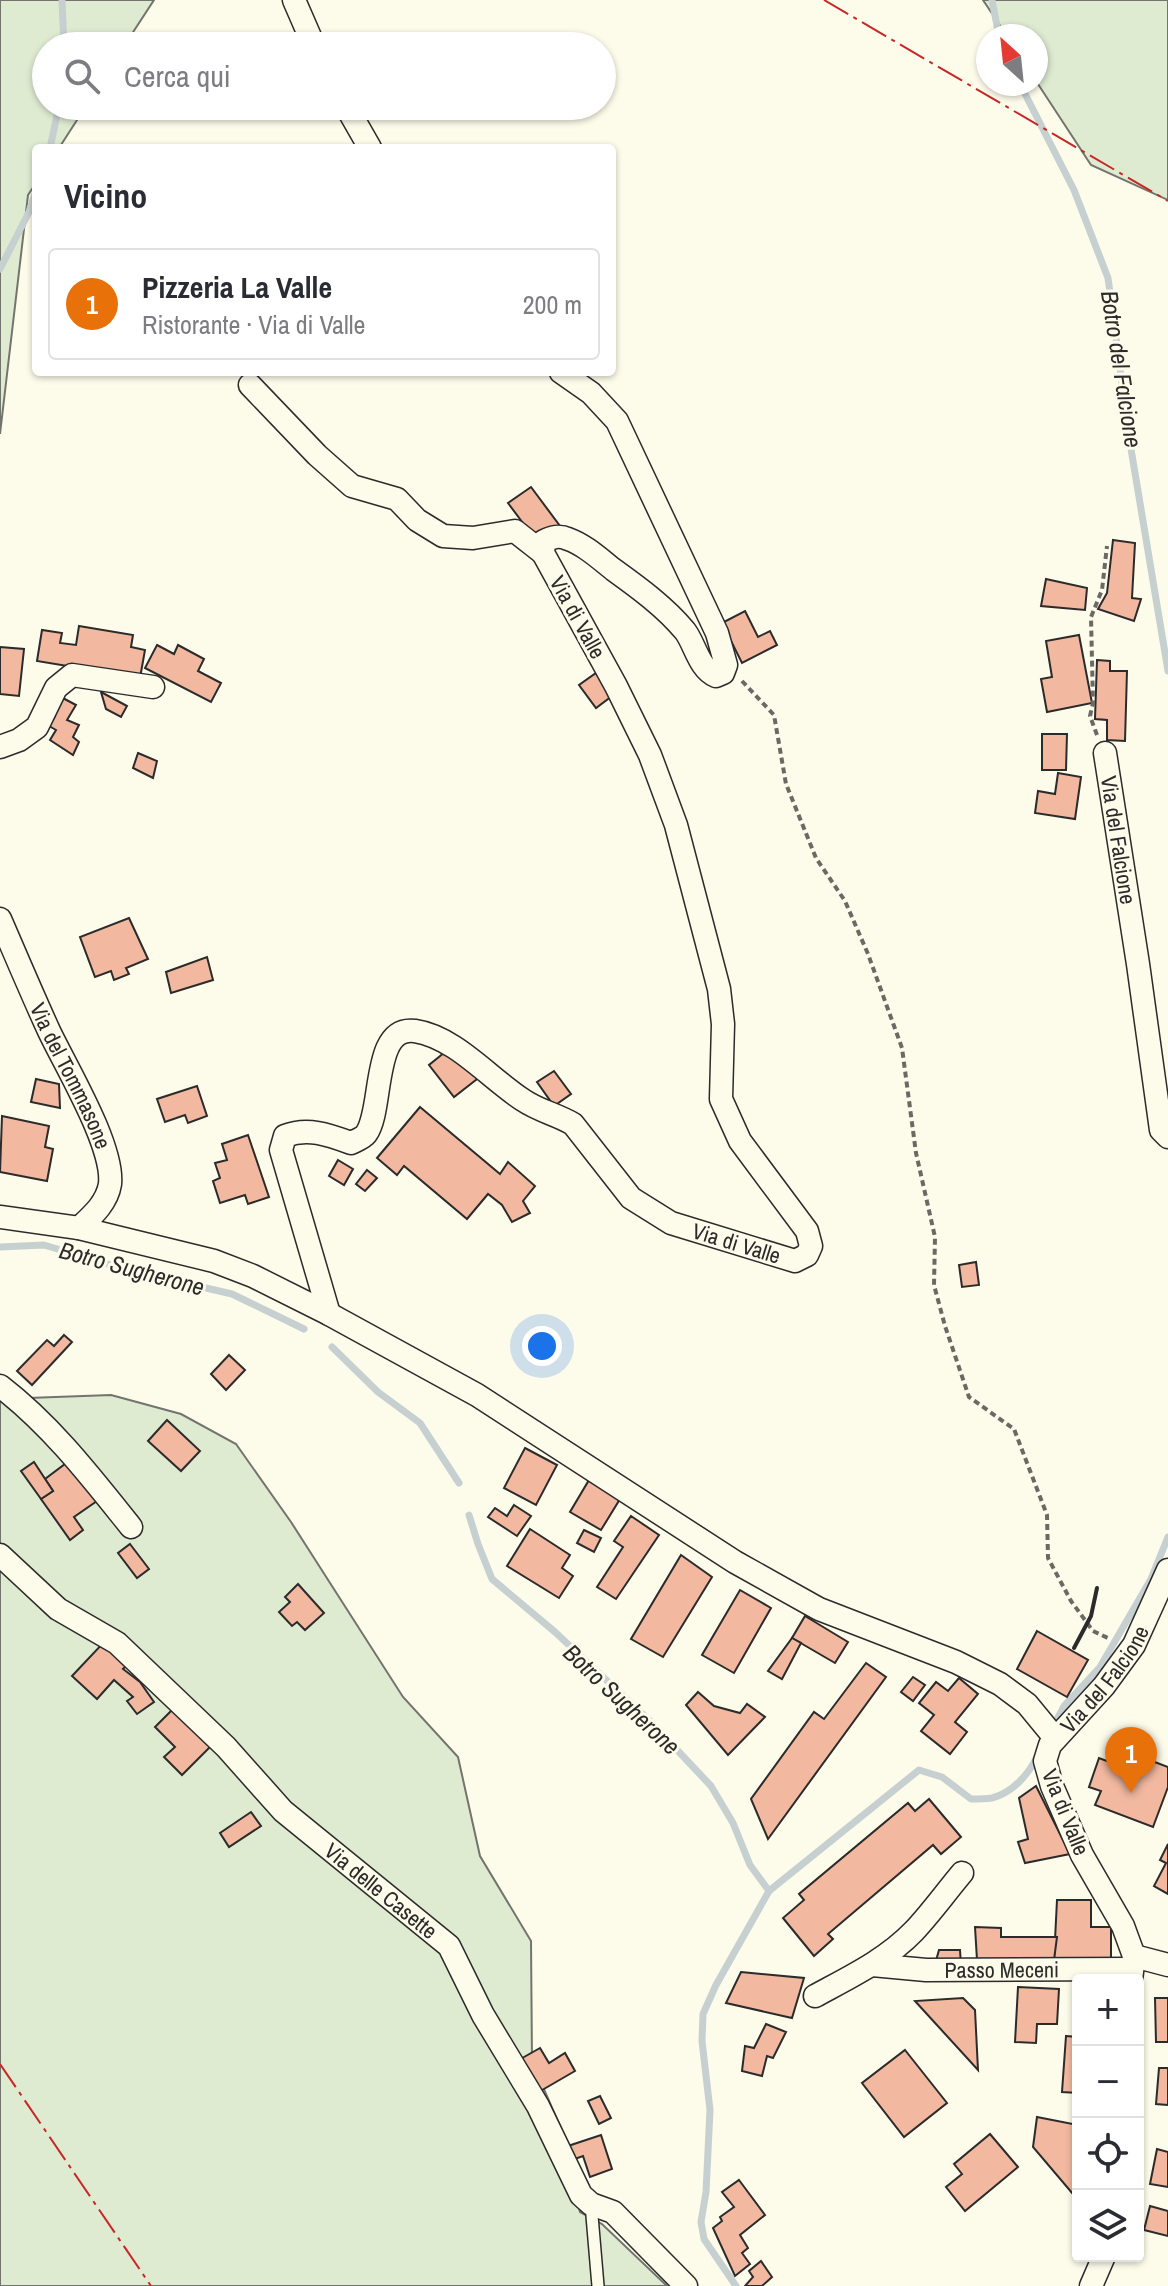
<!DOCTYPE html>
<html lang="it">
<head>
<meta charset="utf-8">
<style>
	body { margin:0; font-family:"Archivo Narrow",sans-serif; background:#f7f7f7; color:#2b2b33 }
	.controls { position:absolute; right:24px; bottom:24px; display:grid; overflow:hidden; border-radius:8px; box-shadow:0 2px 6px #0004 }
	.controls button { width:72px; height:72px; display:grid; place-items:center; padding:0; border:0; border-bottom:2px solid #e1e1e2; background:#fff; color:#2b2b33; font:40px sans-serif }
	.compass { position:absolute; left:976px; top:24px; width:72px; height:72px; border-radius:50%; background:#fff; box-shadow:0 2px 6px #0004; rotate:333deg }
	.you { position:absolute; left:542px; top:1346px; width:28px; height:28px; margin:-20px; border:6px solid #fff; border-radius:50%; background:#1a73e8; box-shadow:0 0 0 12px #1a73e833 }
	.badge { display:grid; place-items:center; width:52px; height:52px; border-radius:50%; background:#c62828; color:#fff; font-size:26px; font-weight:700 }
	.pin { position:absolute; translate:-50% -66px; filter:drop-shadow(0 2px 4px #0008) }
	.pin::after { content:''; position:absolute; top:42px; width:28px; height:24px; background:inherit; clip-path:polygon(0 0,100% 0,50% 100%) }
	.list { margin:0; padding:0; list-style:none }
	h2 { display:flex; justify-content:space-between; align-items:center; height:104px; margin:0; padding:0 32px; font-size:34px }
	h2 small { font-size:26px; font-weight:400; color:#7c7c81 }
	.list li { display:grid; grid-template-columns:52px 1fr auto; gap:24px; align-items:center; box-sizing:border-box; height:112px; margin:0 16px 16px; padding:0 16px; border:2px solid #e1e1e2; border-radius:8px }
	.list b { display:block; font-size:30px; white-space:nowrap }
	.list p { margin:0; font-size:26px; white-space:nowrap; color:#7c7c81 }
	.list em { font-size:26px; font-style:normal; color:#7c7c81 }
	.icon { flex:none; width:44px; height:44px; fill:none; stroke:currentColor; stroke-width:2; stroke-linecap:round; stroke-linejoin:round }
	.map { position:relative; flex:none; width:1168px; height:2286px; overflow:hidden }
	.search { position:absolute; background:#fff; box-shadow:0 2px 6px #0004; left:32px; top:32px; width:584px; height:88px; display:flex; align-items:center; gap:20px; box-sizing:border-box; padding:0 28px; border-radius:44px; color:#7c7c81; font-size:30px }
	.panel { position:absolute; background:#fff; box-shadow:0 2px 6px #0004; left:32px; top:144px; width:584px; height:232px; border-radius:8px }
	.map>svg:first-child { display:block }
	.green { fill:#deebd1; stroke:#74746e; stroke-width:2 }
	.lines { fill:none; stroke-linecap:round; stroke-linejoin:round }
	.stream { stroke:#c7d0d0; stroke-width:7 }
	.building { fill:#f2b8a0; stroke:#2b2b2b; stroke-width:2 }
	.lane-casing { stroke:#2b2b2b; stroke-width:14 }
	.street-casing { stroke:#2b2b2b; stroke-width:25 }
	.path { stroke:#6a6964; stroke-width:4; stroke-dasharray:6 4; stroke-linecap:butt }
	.lane { stroke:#fdfbea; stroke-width:11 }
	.street { stroke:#fdfbea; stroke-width:22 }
	.wall { stroke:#2b2b2b; stroke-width:4 }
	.power { stroke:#c62828; stroke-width:2; stroke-dasharray:28 6 4 6; stroke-linecap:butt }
	.labels { text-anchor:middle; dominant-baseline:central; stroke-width:6; stroke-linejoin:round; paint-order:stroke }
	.street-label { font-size:22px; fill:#2b2b2b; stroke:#fdfbea }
	.water-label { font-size:24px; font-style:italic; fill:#2b2b2b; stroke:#fdfbea }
</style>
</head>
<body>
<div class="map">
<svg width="1168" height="2286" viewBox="0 0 1168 2286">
	<rect width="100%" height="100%" fill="#fdfbea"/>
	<g class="green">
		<polygon points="0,0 154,0 124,46 46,46 46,106 86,106 59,148 36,148 36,183 28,195 0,434"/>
		<polygon points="983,0 1168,0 1168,200 1091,165 1036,81 1036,36 1007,36"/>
		<polygon points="111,1395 181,1414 236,1444 291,1522 403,1697 458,1757 480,1856 531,1941 532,2062 561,2128 580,2212 602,2224 667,2286 0,2286 0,1399"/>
	</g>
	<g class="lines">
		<g class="stream">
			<polyline points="62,0 64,46"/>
			<polyline points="992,0 999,36"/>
			<polyline points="1020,84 1074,190 1108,278 1131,449 1168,671"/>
			<polyline points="50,148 59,106"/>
			<polyline points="0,269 29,212 36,191"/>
			<polyline points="0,1247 44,1245 128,1270 232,1294 304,1329"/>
			<polyline points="332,1347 378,1392 420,1423 459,1483"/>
			<polyline points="469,1515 478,1544 492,1579 555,1632 649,1720 711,1786 733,1823 750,1865 769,1891"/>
			<polyline points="1052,1729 1064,1706 1100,1667 1151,1579 1168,1537"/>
			<path d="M 736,2286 L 704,2239 L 701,2222 L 706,2192 L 710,2110 L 702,2041 L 703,2014 L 716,1985 L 769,1891 L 919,1770 L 942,1777 L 971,1799 C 977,1799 985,1799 992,1798 C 1012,1793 1028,1775 1037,1757"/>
		</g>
	</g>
	<g class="building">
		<polygon points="531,487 560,526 537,542 508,503"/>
		<polygon points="1113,540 1135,543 1132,598 1141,599 1134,621 1098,609 1107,593"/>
		<polygon points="1046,579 1087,588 1085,610 1041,606"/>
		<polygon points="745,611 758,637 770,631 777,645 742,663 722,623"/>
		<polygon points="79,626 133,635 131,647 145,650 140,678 37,661 42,630 62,633 60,643 76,645"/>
		<polygon points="1079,635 1092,703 1047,712 1041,679 1052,677 1046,641"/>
		<polygon points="157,645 174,654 178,645 204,659 198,671 221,683 211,702 145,668"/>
		<polygon points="0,647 24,649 19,696 0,694"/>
		<polygon points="1097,660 1110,661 1110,671 1127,671 1125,741 1107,740 1107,720 1095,719"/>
		<polygon points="596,673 612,696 596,708 579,685"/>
		<polygon points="101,692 127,706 121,717 106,709"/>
		<polygon points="59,696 76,705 67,720 79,725 73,737 79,742 73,755 50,740 56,730 49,726 55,716 47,711"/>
		<polygon points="1042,734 1067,734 1066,770 1042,770"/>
		<polygon points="138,753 157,761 153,778 133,768"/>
		<polygon points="1058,773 1081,777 1075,819 1035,813 1038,791 1055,794"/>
		<polygon points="129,918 148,959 126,968 129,974 114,980 111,971 95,977 80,937"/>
		<polygon points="207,957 213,980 171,993 166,972"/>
		<polygon points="450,1048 481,1076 454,1097 429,1065"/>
		<polygon points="554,1071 571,1094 554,1106 537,1082"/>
		<polygon points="36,1079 59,1084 60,1108 31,1102"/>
		<polygon points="197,1086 207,1116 188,1123 185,1115 165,1122 157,1099"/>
		<polygon points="420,1107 500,1174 508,1162 535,1186 523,1201 530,1213 512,1222 502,1205 488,1194 467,1219 404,1166 397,1175 377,1158"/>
		<polygon points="2,1116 49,1126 45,1147 53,1149 47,1181 0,1172"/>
		<polygon points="248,1135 269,1197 248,1204 245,1195 220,1203 213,1181 220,1178 215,1163 227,1160 222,1144"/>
		<polygon points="338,1160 353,1169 344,1185 329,1176"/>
		<polygon points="367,1170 377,1178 365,1191 356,1184"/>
		<polygon points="976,1262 979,1285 962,1287 959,1265"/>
		<polygon points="64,1335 72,1342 32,1385 17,1371 47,1340 54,1346"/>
		<polygon points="229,1355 245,1370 226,1390 211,1374"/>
		<polygon points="167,1420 200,1451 181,1471 148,1441"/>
		<polygon points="525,1448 557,1465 536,1505 504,1488"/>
		<polygon points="69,1461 97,1501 74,1517 83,1530 70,1540 41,1499 53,1491 45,1479"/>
		<polygon points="34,1462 53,1491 41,1499 21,1471"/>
		<polygon points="589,1480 620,1499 601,1530 570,1512"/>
		<polygon points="514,1505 531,1516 517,1536 488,1517 495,1508 507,1516"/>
		<polygon points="631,1516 659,1535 616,1599 597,1587 623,1547 614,1541"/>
		<polygon points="530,1529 570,1555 562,1568 573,1576 559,1598 507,1566"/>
		<polygon points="584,1530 601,1538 594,1552 577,1543"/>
		<polygon points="130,1544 149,1569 137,1578 118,1553"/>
		<polygon points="681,1555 712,1577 663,1657 631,1639"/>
		<polygon points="298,1584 324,1613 305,1630 297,1622 292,1626 279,1612 290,1602 285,1597"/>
		<polygon points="740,1590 771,1608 734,1673 702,1655"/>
		<polygon points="805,1616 848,1642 835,1663 792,1638"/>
		<polygon points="1037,1631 1088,1660 1067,1697 1017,1669"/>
		<polygon points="792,1638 801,1643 782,1679 768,1671"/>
		<polygon points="104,1642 129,1663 123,1669 140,1682 154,1702 137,1714 127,1701 133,1697 114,1680 97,1699 72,1676"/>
		<polygon points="866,1663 886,1677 768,1839 751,1799 814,1712 824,1719"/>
		<polygon points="913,1677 925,1685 913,1701 901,1692"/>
		<polygon points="959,1678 978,1694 955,1722 967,1732 950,1754 921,1731 934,1715 919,1703 936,1682 948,1691"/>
		<polygon points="698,1692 714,1706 740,1713 747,1704 765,1717 728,1755 686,1705"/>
		<polygon points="175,1707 212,1745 182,1775 164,1757 175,1747 155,1727"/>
		<polygon points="1118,1748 1168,1767 1168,1787 1153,1827 1095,1805 1101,1791 1089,1787 1099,1758 1112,1763"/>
		<polygon points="1036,1786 1070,1854 1025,1863 1018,1842 1028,1839 1019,1798"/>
		<polygon points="929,1799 961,1837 941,1854 933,1845 828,1934 833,1939 814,1956 783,1918 804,1900 799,1894 908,1803 915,1811"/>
		<polygon points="251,1812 261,1826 229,1847 220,1833"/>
		<polygon points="1168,1844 1168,1894 1154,1886 1166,1863 1160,1860"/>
		<polygon points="1057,1900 1091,1900 1091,1927 1111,1927 1111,1961 1054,1960"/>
		<polygon points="975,1927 1001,1928 1001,1937 1057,1937 1054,1960 977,1960"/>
		<polygon points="939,1950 960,1950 961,1965 935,1964"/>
		<polygon points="741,1972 804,1978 792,2018 726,2003"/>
		<polygon points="1018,1987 1059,1989 1057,2024 1037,2024 1036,2043 1015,2042"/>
		<polygon points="963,1998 975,2010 978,2070 915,2001"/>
		<polygon points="1155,1998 1168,1998 1168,2042 1156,2042"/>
		<polygon points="766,2024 786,2032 773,2058 767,2056 762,2076 742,2071 745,2046 754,2048"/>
		<polygon points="1066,2036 1078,2037 1078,2093 1062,2092"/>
		<polygon points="540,2048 549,2063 565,2053 575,2071 537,2093 517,2061"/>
		<polygon points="905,2050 947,2103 904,2137 862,2083"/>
		<polygon points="1159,2068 1168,2068 1168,2105 1156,2104"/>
		<polygon points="600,2096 611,2118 599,2124 588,2101"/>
		<polygon points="1037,2117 1078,2125 1078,2200 1033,2147"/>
		<polygon points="990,2134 1018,2167 965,2211 946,2187 962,2174 954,2164"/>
		<polygon points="601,2135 612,2169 590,2177 583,2156 572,2160 568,2146"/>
		<polygon points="1157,2149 1168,2152 1168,2187 1150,2184"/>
		<polygon points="739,2180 765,2215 740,2235 748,2248 742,2253 750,2264 735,2276 713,2228 722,2221 720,2217 734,2207 722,2192"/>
		<polygon points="1150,2206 1168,2211 1168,2236 1144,2230"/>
		<polygon points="761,2261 772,2277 762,2286 745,2286 753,2277 749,2271"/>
	</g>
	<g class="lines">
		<g class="lane-casing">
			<polyline id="lane" points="591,2204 598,2286"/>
		</g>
		<g class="street-casing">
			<g id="street">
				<polyline points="294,0 314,46"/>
				<polyline points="346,106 370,148"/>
				<polyline points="250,385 317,455 352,486 397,499 417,520 443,536 473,538 515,531 543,553"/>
				<polyline points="0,747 19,740 37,727 56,688 72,675 153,687"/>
				<path id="s1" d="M 1105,753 L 1138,964 L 1161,1130 L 1168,1137"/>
				<path id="s2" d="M 0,919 C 16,956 32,994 49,1031 C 66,1067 114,1146 110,1184 C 107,1203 92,1216 79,1228"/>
				<polyline points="0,1217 79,1228 214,1261 253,1276 329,1314 477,1395 735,1562 819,1609 956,1662 1000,1684 1027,1704 1055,1738"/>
				<path id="s3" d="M 329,1314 L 281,1150 L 285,1136 C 308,1127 329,1135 351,1143 C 357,1140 363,1138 366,1134 C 384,1110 371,1025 415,1031 C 455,1037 489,1078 523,1100 C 539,1111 556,1114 573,1124 L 631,1198 L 671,1223 L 795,1261 L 807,1255 L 811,1246 L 807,1231 L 740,1141 L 721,1099 L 723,1024 L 719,989 L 676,825 L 650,755 L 616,686 L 543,553 L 544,541 C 552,537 559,535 568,539 C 585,545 600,559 614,570 C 639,588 665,607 685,631 C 695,644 699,669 716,676 L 723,673 L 726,665 L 717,633 L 617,421 L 591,393 L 561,372"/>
				<path d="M 0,1386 C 51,1425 91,1477 131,1527"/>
				<path id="s4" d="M 0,1555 L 58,1609 L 117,1643 L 226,1747 L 283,1811 L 449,1946 L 483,2015 L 538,2106 L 581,2195 L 591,2204 L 613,2212 L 686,2286"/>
				<polyline points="1134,1956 1168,1965"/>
				<path id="s5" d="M 872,1965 L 926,1970 L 1132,1969"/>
				<path id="s6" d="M 1131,1980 L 1134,1956 L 1123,1926 L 1082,1855 L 1052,1786 L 1045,1761 L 1050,1745 L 1104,1686 L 1134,1645 L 1168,1570"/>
				<path d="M 815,1996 C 850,1977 886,1960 914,1931 C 931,1913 946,1892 962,1873"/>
				<polyline points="1091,2286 1104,2256"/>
			</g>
		</g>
		<g class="path">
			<polyline points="742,681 774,715 786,784 816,858 845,901 868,954 902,1048 916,1153 935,1237 934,1285 945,1326 969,1397 1014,1429 1047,1515 1048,1558 1071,1601 1093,1631 1110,1639"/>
			<polyline points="1097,735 1090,716 1093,703 1091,617 1102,590 1107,546"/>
		</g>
		<use href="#lane" class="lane"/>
		<use href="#street" class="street"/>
		<polyline class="wall" points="1074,1648 1091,1616 1097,1588"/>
		<g class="power">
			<polyline points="824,0 1168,201"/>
			<polyline points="0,2064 151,2286"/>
		</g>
	</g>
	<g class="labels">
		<g class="street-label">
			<text transform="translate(578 617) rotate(61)">Via di Valle</text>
			<text stroke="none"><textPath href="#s1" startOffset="88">Via del Falcione</textPath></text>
			<text stroke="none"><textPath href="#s2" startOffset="172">Via del Tommasone</textPath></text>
			<text stroke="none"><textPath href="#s3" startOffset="790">Via di Valle</textPath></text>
			<text stroke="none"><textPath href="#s6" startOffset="342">Via del Falcione</textPath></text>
			<text transform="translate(1066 1812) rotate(68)">Via di Valle</text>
			<text stroke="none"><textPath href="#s4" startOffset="510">Via delle Casette</textPath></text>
			<text stroke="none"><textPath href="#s5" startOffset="130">Passo Meceni</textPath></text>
		</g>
		<g class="water-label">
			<text transform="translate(1122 369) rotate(81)">Botro del Falcione</text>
			<text transform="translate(132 1268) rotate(15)">Botro Sugherone</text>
			<text transform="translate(622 1699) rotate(43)">Botro Sugherone</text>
		</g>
	</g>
</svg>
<div class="controls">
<button>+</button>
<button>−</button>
<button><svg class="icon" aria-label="locate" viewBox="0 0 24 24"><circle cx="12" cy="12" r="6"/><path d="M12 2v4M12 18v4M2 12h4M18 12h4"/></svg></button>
<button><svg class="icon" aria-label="layers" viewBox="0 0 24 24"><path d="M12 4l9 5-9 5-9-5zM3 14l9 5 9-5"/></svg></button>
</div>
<svg class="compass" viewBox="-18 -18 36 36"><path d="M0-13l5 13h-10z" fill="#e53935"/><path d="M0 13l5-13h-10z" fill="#7c7c81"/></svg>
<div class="you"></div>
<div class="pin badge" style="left:1131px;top:1793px;background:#e8710a">1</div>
<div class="search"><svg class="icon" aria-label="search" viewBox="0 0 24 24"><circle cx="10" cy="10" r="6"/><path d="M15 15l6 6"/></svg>Cerca qui</div>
<section class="panel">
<h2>Vicino<small></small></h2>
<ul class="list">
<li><span class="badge" style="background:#e8710a">1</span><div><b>Pizzeria La Valle</b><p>Ristorante · Via di Valle</p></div><em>200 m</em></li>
</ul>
</section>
</div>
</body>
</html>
